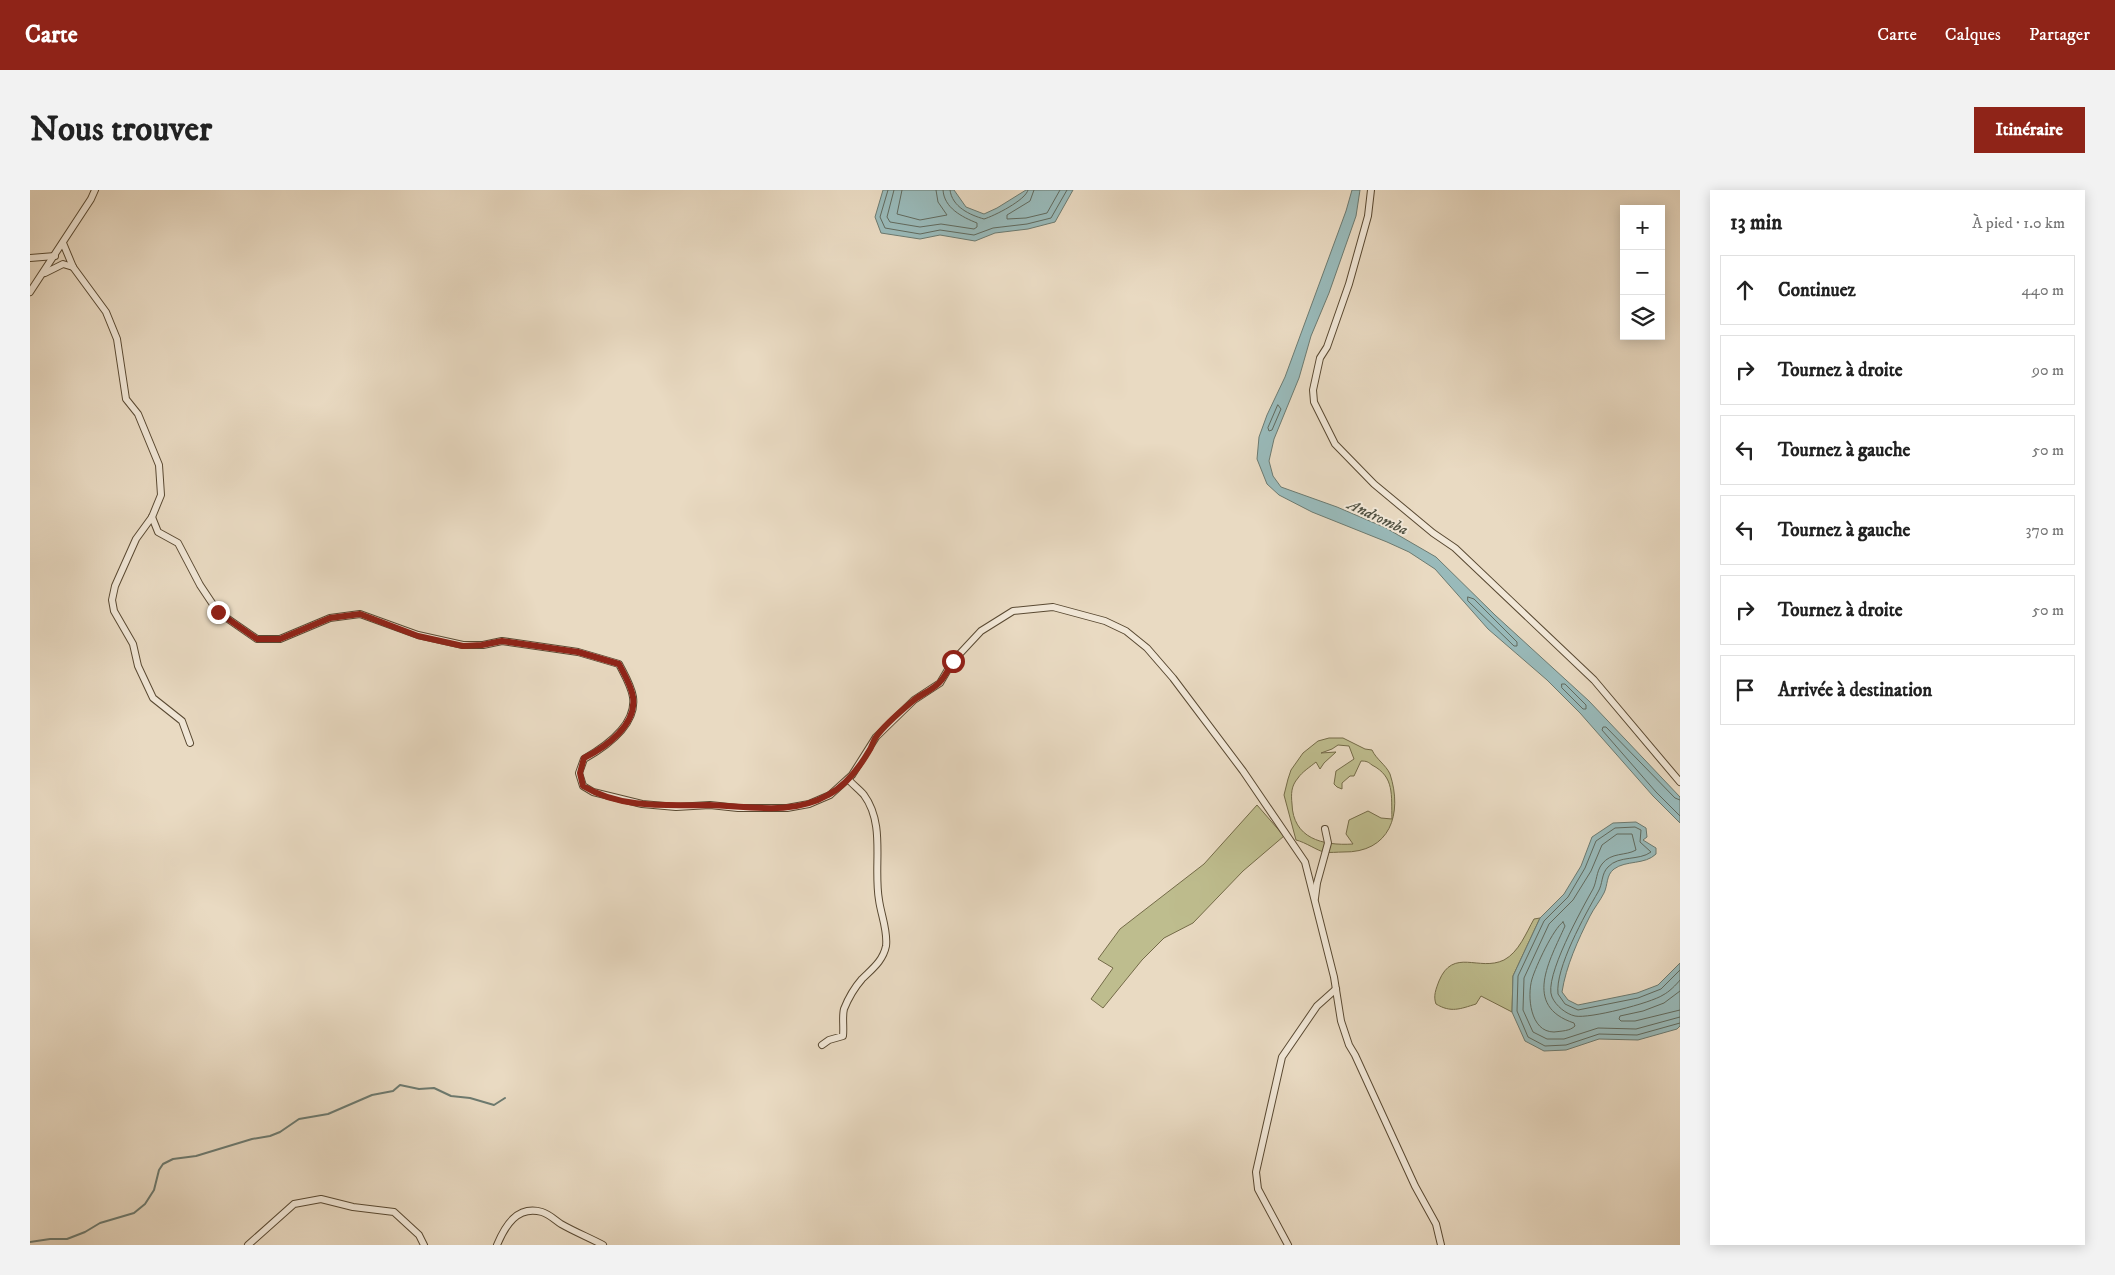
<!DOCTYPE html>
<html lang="fr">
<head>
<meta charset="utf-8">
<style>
	body { margin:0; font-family:"IM FELL DW Pica",serif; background:#f2f2f2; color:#222 }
	.controls { position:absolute; right:15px; top:15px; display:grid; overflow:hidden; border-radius:0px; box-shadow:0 2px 12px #0003 }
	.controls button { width:45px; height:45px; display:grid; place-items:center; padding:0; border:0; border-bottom:1px solid #e0e0e0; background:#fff; color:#222; font:25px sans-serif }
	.stop { position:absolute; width:15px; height:15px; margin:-11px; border:4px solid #8f2418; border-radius:50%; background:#fff }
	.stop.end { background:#8f2418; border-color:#fff; box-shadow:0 1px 5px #0008 }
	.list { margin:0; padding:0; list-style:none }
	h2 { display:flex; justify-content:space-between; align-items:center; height:65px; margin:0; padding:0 20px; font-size:21px }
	h2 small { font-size:16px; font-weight:400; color:#767676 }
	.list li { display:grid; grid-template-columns:32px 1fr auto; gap:15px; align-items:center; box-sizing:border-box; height:70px; margin:0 10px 10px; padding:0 10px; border:1px solid #e0e0e0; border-radius:0px }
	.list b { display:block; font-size:19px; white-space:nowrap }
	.list em { font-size:16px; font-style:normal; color:#767676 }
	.icon { flex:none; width:28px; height:28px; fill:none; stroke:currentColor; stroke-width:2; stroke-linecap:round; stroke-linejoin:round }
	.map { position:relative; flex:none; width:1650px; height:1055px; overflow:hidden; border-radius:0px }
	header { display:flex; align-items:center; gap:30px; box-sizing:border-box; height:70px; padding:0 25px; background:#8f2418; color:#fff }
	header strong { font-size:24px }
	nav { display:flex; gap:28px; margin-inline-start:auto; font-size:18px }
	.intro { display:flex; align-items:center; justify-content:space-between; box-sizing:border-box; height:120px; padding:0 30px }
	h1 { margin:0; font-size:35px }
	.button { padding:12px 22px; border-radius:0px; background:#8f2418; color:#fff; font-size:18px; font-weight:700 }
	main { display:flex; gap:30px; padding:0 30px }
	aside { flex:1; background:#fff; border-radius:0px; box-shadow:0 2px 12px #0003 }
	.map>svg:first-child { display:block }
	.green { fill:#bebd8e; stroke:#746b48; fill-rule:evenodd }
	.water { fill:#99baba; stroke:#6c7a70 }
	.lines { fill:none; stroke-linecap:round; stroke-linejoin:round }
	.shore { stroke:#616a5e; stroke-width:1 }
	.stream { stroke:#6c7a70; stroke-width:2 }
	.minor-casing { stroke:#594932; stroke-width:8 }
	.minor { stroke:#f1e7d7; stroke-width:6 }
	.route { stroke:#8f2418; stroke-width:6 }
	.labels { text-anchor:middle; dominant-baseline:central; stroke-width:4; stroke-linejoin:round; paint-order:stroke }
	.water-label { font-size:16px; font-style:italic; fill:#505142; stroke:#f1e7d7 }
</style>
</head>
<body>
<header>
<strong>Carte</strong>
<nav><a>Carte</a><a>Calques</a><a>Partager</a></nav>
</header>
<div class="intro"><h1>Nous trouver</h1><a class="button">Itinéraire</a></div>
<main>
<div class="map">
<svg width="1650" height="1055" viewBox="0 0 1650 1055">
	<rect width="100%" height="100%" fill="#e9dac2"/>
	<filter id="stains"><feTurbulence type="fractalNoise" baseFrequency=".004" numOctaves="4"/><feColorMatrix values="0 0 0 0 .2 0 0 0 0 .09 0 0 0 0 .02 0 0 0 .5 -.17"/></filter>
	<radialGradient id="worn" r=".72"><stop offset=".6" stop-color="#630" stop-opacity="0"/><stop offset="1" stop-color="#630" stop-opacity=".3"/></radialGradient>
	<g class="green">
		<path d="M 1299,548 L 1313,548 L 1335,559 L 1342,560 C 1346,569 1356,575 1360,584 C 1373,624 1360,663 1313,662 C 1307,662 1300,663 1294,662 C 1288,661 1275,652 1266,650 L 1254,605 L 1258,589 L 1261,580 L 1273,563 L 1288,551 ZM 1308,555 L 1319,556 L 1324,569 L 1306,581 L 1304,594 L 1307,597 L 1312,599 L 1312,593 L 1320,586 L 1324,586 L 1331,571 C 1337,571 1338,572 1342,575 C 1365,587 1361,605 1362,629 L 1351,628 L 1338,621 L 1319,630 L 1316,644 L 1323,654 C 1292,656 1263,648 1262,614 C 1261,604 1261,596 1268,588 C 1272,582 1280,577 1286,572 L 1290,579 L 1294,573 L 1306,562 L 1291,563 L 1302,559 Z"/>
		<polygon points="1227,615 1254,646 1213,681 1163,733 1134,748 1112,770 1073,818 1061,809 1083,778 1068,769 1090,739 1174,674"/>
		<path d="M 1510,728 L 1483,786 L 1482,822 L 1451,806 L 1446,814 C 1430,819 1421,823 1406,814 C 1403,806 1406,799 1409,791 C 1423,757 1449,782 1474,770 C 1489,762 1496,743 1504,729 Z"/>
	</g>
	<g class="water">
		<polygon points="853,0 924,0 936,17 954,24 967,18 996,0 1043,0 1025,32 998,39 965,43 945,51 910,45 890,49 851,43 845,27"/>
		<polygon points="1322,0 1330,0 1326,26 1299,103 1281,146 1269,188 1244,249 1239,271 1243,286 1251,297 1307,317 1356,338 1406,367 1465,425 1559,511 1650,607 1650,633 1623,606 1550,523 1517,490 1458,439 1405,379 1379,362 1357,352 1282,322 1249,305 1237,294 1227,269 1229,247 1237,225 1255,187 1316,21"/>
		<path d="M 1606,632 L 1616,638 L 1617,647 L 1613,650 L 1626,658 L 1626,664 C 1615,675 1596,670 1584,679 C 1576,685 1578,695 1574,703 C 1570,711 1564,718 1560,726 C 1548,750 1536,776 1532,802 L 1538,810 L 1548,815 L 1607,803 L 1628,795 L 1650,773 L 1650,836 L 1647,839 L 1608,850 L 1569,849 L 1536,860 L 1514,861 L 1495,851 L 1482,822 L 1483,786 L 1510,728 L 1534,704 L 1551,676 L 1562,647 L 1583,633 Z"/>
	</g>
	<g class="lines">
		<g class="shore">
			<polyline points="858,0 850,27 855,38 890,44 910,40 944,45 963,38 997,34 1021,28 1037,0"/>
			<path d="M 864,0 L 857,27 L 860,32 L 890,37 L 911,34 L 944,39 L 947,37 L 947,33 C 932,27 914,18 913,0"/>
			<polyline points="872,0 867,24 890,30 917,25 908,12 906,0"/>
			<path d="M 920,0 C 922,17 940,25 954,29 C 964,26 996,10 998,0"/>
			<polyline points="1004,0 1000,11 977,25 977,29 996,28 1017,23 1030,0"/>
			<polygon points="1248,215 1251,219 1242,240 1239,241 1238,238"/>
			<polygon points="1438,407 1444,409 1487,452 1487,456 1484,456 1438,411"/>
			<polygon points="1532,494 1535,494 1556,515 1556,519 1553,519 1532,498"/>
			<polyline points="1650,610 1645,608 1576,537 1573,537 1572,540 1626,602 1650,626"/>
			<path d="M 1533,732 L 1535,736 C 1520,770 1492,816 1544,833 L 1545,836 C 1540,841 1532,841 1524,842 C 1500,842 1497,806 1502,789 C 1506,776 1523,739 1533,732 Z"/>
			<path d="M 1650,780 L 1631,799 L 1608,808 L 1548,820 L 1535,814 L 1528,804 C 1525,778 1555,725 1568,702 C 1573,694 1571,684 1578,677 C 1589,665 1609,671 1621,662 L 1610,652 L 1611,640 L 1605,637 L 1585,638 L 1566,651 L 1555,678 L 1538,707 L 1514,731 L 1488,786 L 1487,821 L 1498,847 L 1515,856 L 1536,855 L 1569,844 L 1607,845 L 1650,833"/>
			<path d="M 1650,790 C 1646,795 1639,802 1633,805 C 1621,813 1559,829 1545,826 C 1536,824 1526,816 1522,807 C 1513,788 1553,717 1563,699 C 1567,691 1566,682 1572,674 C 1581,662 1596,666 1606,660 L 1602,644 L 1587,644 L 1572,655 L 1561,681 L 1543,710 L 1519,734 L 1494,788 L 1493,820 L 1503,842 L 1517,849 L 1534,849 L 1568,838 L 1606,839 L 1650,827"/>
			<polyline points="1650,801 1634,813 1613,821 1590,826 1589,829 1591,831 1605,831 1650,820"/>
		</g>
		<polyline class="stream" points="0,1052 20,1049 37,1049 55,1042 70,1033 104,1023 115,1014 124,1000 129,980 133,974 143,969 166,966 222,949 240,946 250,942 269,929 298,924 342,905 363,901 370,895 389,899 404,898 421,906 440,908 464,915 475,908"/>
		<g class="minor-casing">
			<g id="minor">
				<polyline points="1341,0 1338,26 1319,94 1297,157 1290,168 1283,200 1284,212 1305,254 1344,294 1403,343 1425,358 1564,490 1650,592"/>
				<polyline points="33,53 43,77 76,122 87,149 96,209 108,224 129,275 131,305 122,327 106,349 85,396 82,410 84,421 103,454 108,476 123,508 152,531 160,553"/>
				<polyline points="0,68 25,66"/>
				<polyline points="15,83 33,74 43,77"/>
				<polyline points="0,102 61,9 65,0"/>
				<path d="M 122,327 L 128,342 L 148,353 L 170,395 L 188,422 L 227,449 L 250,449 L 300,428 L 330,424 L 388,445 L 433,455 L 453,455 L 472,451 L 548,462 L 589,474 C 594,484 601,495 603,507 C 607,535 575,557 554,569 L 549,583 L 553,596 L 563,602 L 612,614 L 646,617 L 680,615 L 708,618 L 757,618 L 779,614 L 800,605 L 822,585 L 846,547 L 884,510 L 910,493 L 923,471 L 951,441 L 983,421 L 1023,417 L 1075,431 L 1096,441 L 1117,458 L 1143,488 L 1213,581 L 1275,672 L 1304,787 L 1311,831 L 1319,855 L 1325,865 L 1385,996 L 1406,1034 L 1411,1055"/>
				<polyline points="1285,708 1287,693 1298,653 1295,639"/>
				<path d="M 792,855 L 799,850 L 813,846 C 814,837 812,826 814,819 C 818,809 825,797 832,789 C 842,779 853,771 856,756 C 858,741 851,725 849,710 C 843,676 856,635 834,605 C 830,600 823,595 818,589"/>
				<polyline points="218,1055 264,1014 291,1009 323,1017 364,1022 389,1045 394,1055"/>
				<path d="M 467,1055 C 475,1036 487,1015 512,1022 C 519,1024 525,1030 531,1034 C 545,1042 560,1048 573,1055"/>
				<polyline points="1258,1055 1228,999 1226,982 1252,867 1287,816 1306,799"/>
			</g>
		</g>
		<use href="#minor" class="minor"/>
	</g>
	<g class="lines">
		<path class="route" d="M 188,422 L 227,449 L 250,449 L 300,428 L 330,424 L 388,446 L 433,456 L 452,455 L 472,451 L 548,462 L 589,474 C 594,484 601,495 603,507 C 607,535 576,557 554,568 L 550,583 L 553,596 C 591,619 637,615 679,615 C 718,616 762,626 798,605 C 815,596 829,578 839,561 C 842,557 843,551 846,547 C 855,534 871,521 884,510 C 892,504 902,500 909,493 C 915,487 919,478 923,471"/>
	</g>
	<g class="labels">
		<g class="water-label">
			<text transform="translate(1348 327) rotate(25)">Andromba</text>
		</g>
	</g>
	<rect width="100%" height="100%" filter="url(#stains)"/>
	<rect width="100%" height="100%" fill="url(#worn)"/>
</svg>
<div class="controls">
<button>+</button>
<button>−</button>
<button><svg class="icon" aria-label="layers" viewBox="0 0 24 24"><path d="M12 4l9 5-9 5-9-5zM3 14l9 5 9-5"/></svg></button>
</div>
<div class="stop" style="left:923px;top:471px"></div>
<div class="stop end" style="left:188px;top:422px"></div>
</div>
<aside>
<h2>13 min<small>À pied · 1.0 km</small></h2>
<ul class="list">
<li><svg class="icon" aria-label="ahead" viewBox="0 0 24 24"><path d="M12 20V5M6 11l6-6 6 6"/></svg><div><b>Continuez</b></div><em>440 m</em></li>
<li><svg class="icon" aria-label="right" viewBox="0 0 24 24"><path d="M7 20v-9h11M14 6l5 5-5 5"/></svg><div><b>Tournez à droite</b></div><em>90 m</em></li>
<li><svg class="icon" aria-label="left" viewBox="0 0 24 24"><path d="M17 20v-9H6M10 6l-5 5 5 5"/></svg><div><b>Tournez à gauche</b></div><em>50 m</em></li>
<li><svg class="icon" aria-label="left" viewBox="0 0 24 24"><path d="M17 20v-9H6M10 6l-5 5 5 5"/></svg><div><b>Tournez à gauche</b></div><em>370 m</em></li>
<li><svg class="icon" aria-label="right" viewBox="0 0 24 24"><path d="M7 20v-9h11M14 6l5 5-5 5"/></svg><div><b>Tournez à droite</b></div><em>50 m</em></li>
<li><svg class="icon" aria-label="arrive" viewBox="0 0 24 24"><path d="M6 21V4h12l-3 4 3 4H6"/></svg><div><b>Arrivée à destination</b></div></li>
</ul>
</aside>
</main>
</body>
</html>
